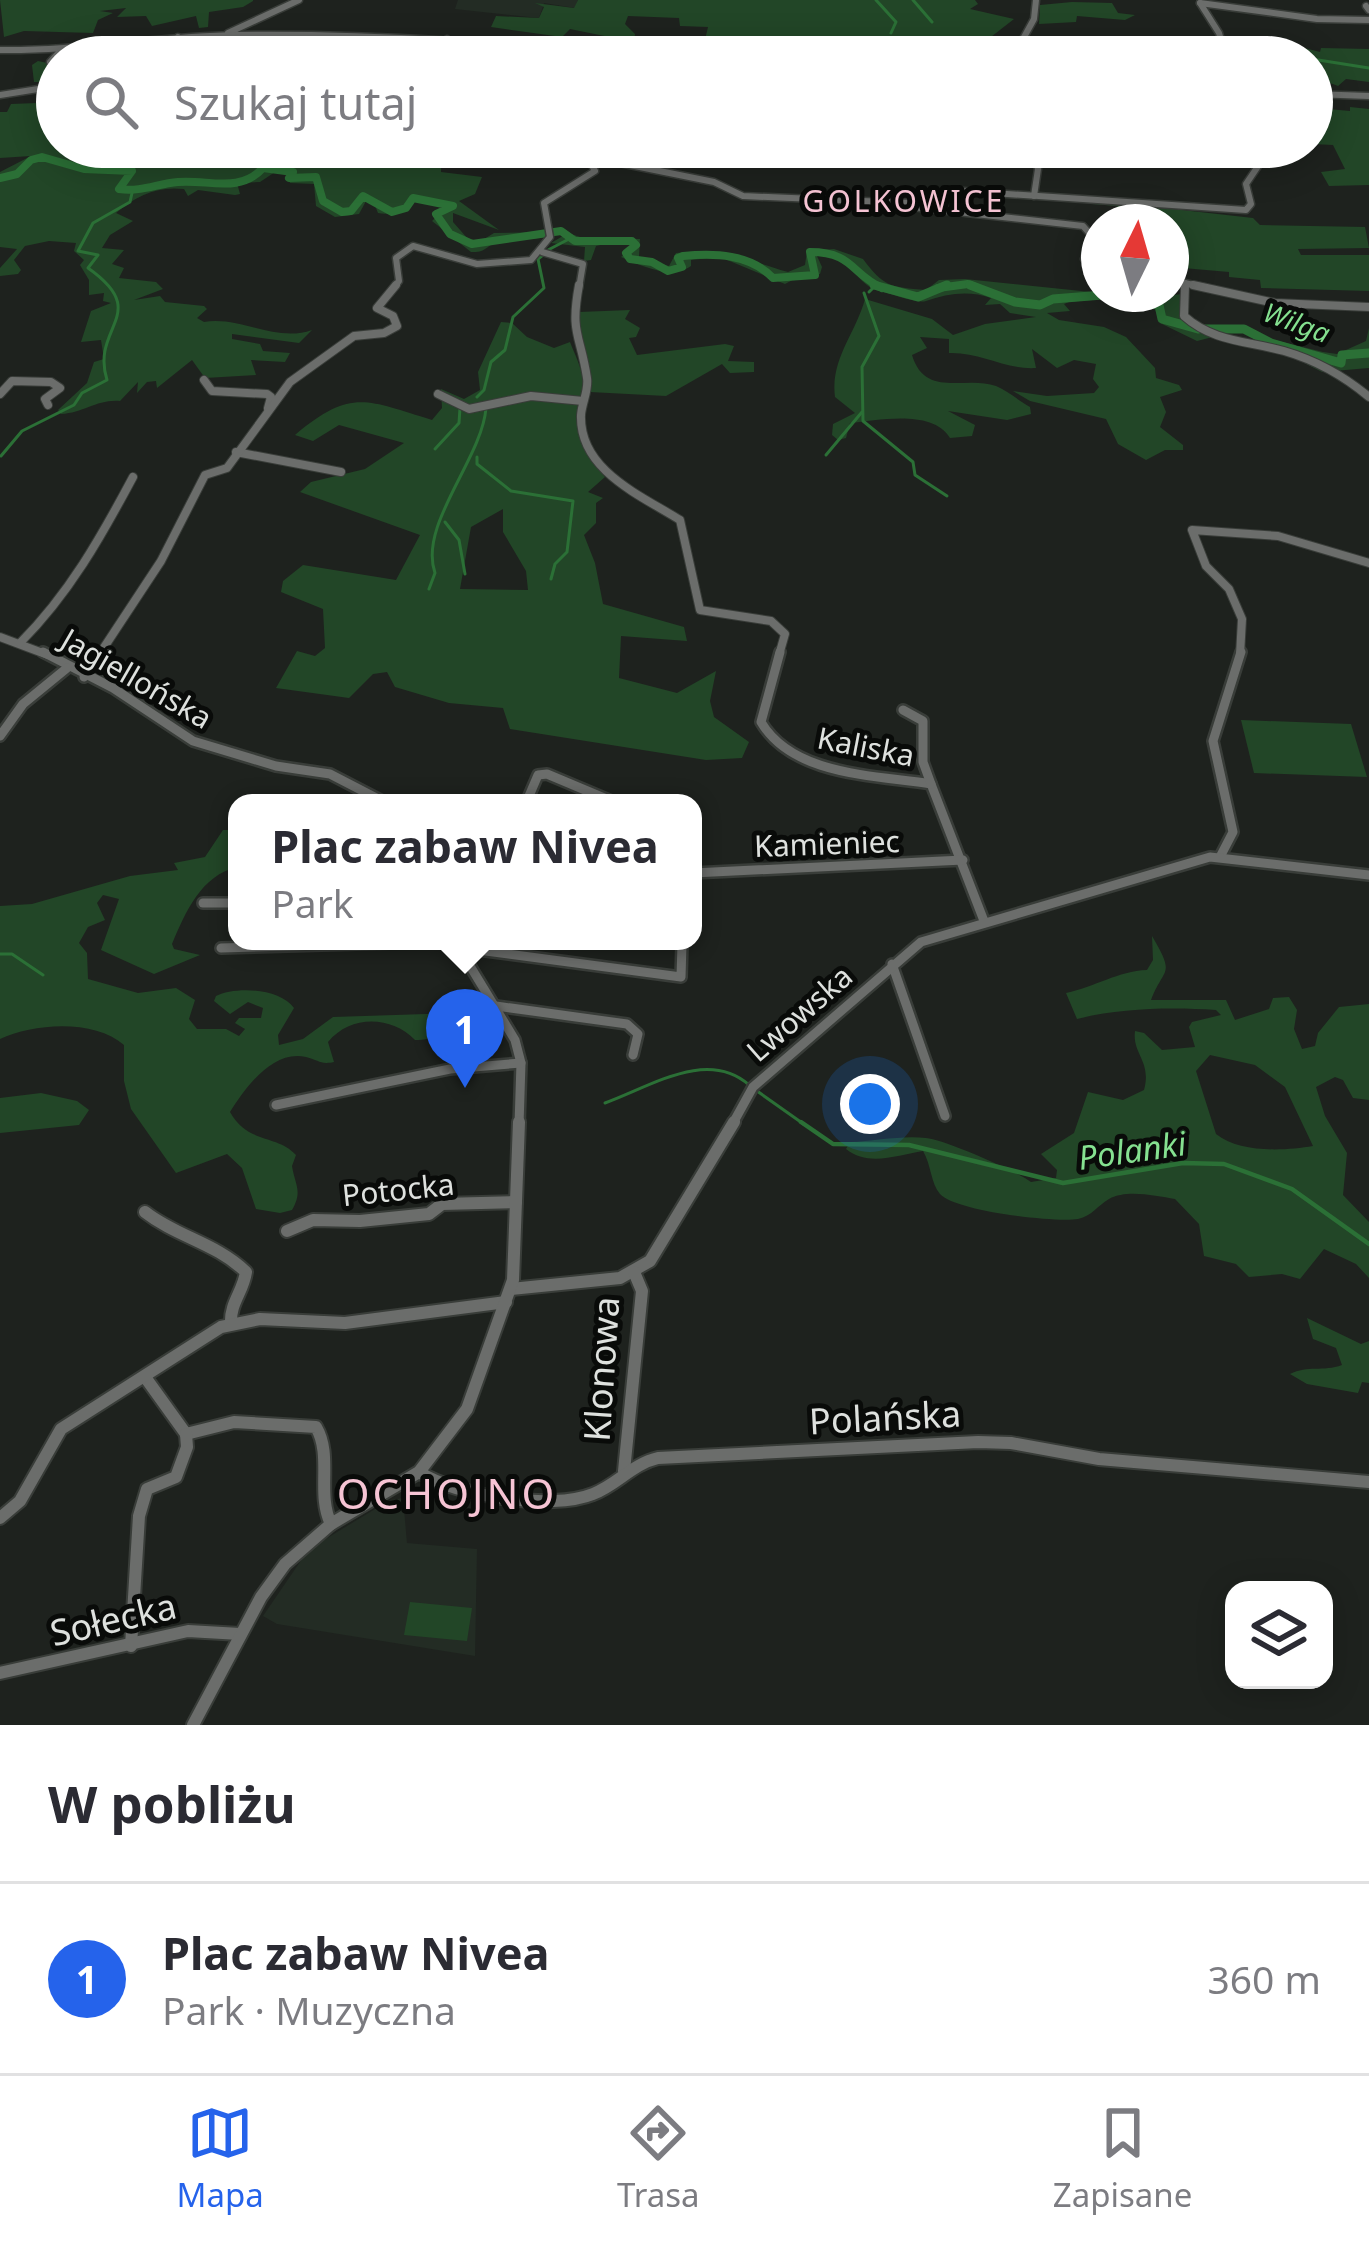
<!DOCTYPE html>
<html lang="pl">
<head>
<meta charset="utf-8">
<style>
	body { margin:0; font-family:"Noto Sans",sans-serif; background:#f2f2f3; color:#2b2b33 }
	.controls { position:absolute; right:36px; bottom:36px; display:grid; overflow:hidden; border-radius:24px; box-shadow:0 6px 30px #0003 }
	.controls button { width:108px; height:108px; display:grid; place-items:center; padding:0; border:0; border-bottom:3px solid #e1e1e2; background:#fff; color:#2b2b33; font:60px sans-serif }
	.compass { position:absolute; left:1081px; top:204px; width:108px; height:108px; border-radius:50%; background:#fff; box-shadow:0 6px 30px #0003; rotate:5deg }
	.you { position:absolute; left:870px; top:1104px; width:42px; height:42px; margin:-30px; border:9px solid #fff; border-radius:50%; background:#1a73e8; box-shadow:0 0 0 18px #1a73e833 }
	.badge { display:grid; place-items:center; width:78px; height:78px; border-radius:50%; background:#2563eb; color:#fff; font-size:39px; font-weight:700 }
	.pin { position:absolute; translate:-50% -99px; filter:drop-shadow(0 3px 6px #0008) }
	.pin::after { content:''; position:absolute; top:63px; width:42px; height:36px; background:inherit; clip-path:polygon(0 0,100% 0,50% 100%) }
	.popup { position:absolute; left:228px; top:794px; width:474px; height:156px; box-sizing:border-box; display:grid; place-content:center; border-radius:24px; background:#fff; filter:drop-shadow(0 3px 9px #0005); font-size:39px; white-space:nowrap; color:#7c7c81 }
	.popup b { font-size:45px; color:#2b2b33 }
	.popup::after { content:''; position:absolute; left:50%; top:100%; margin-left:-24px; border:24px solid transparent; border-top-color:#fff }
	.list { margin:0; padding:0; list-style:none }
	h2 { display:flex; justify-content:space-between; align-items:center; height:156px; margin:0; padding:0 48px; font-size:51px }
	h2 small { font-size:39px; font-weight:400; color:#7c7c81 }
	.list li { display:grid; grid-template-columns:78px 1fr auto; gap:36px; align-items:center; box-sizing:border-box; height:192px; padding:0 48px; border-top:3px solid #e1e1e2 }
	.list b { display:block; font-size:45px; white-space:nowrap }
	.list p { margin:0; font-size:39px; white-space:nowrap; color:#7c7c81 }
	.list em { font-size:39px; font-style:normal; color:#7c7c81 }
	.icon { flex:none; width:66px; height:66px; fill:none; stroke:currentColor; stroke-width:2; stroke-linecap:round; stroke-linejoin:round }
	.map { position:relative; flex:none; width:1369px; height:1725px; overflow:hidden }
	.search { position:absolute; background:#fff; box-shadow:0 6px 30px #0003; left:36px; right:36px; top:36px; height:132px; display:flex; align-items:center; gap:30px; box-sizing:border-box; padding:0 42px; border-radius:66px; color:#7c7c81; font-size:45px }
	.sheet { height:348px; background:#fff }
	nav { display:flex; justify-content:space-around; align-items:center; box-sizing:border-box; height:168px; border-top:3px solid #e1e1e2; background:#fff; font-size:33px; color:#7c7c81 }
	nav a { display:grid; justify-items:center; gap:6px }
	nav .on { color:#2563eb }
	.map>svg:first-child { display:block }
	.built { fill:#232c24 }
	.green { fill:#224627; fill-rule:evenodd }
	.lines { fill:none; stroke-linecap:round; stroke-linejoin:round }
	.stream-far1 { stroke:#2b7036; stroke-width:3 }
	.stream { stroke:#2b7036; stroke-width:4.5 }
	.river-far1 { stroke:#2b7036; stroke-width:8 }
	.river { stroke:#2b7036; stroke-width:9 }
	.minor-far3-casing { stroke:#393d39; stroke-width:9 }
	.minor-far2-casing { stroke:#393d39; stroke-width:10 }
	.minor-far1-casing { stroke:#393d39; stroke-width:14 }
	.minor-casing { stroke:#393d39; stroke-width:16 }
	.minor-far3 { stroke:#6b6d6b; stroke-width:6 }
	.minor-far2 { stroke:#6b6d6b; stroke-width:8 }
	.minor-far1 { stroke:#6b6d6b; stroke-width:9 }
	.minor { stroke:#6b6d6b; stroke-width:12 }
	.labels { text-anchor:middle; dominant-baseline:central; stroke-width:10; stroke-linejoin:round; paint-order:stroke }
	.far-water-label { font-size:27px; font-style:italic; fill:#85e190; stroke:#090b09 }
	.far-quarter-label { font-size:30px; letter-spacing:3px; fill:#f6c4d4; stroke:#090b09 }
	.street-label { font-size:30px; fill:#dee1de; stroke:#090b09 }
	.water-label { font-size:33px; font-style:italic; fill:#85e190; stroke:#090b09 }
	.near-street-label { font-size:36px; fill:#dee1de; stroke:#090b09 }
	.near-quarter-label { font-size:42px; letter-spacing:3px; fill:#f6c4d4; stroke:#090b09 }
</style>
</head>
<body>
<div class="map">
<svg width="1369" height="1725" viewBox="0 0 1369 1725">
	<rect width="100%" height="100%" fill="#1e221e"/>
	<g class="built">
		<polygon points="458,0 578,0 575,8 544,3 539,18 455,9"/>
		<polygon points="403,1498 407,1543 477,1549 475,1656 277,1624 263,1616 302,1559 319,1543 390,1500"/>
	</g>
	<g class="green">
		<polygon points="0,0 253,0 253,1 243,7 209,12 208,27 199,28 196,16 152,26 146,16 117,17 126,8 100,11 113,13 98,20 93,33 24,31 4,37"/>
		<polygon points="578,0 975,0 978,4 970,9 1014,19 987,40 1016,45 1011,57 896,50 893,57 878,53 873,55 879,57 725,55 721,49 692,48 692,41 705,40 708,27 680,26 679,18 628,16 625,24 635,34 634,42 570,29 562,37 491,27 496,16 539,18 544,7 535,3 574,8"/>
		<polygon points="1072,2 1112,3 1118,13 1135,15 1125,20 1077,16 1076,22 1039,24 1040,5"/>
		<polygon points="1270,39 1320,52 1321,48 1369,49 1369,82 1346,79 1338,86 1312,76 1312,57 1280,57 1264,47 1270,46 1263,41"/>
		<path d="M 38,61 L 52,64 L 51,76 L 57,79 L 57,147 L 214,147 L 215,154 L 251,147 L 365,147 L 354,158 L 441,163 L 441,172 L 482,177 L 475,194 L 459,201 L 499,230 L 453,213 L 453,222 L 468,239 L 481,241 L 494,233 L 559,232 C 533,244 516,236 498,241 C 486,246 486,253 471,252 L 432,221 L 445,208 L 443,204 L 415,201 C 398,211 404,216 378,213 L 374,203 L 366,201 L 359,214 L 335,217 L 316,206 L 314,184 L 290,183 L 287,175 L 275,172 L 260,182 L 237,183 L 240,194 L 235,195 L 198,190 L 188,196 L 184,189 C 157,186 137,195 116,213 L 133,221 L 110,235 L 102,248 L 124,250 L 112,264 L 124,268 L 119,278 L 156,282 L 163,289 L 134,300 L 160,296 L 165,302 L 204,306 L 207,309 L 197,318 L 204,322 C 241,316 276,343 312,330 L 299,343 L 232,334 L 232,339 L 260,344 L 263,351 L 290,353 L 285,362 L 251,360 L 256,375 L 205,378 L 192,360 L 157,388 L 156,381 L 147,382 L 137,393 L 138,382 L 120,401 C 97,399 84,413 61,414 L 58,410 L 87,383 L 94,362 L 104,359 L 101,340 L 81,342 L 91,311 L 111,303 L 103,301 L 104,293 L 89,295 L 89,280 L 80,265 L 84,260 L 74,251 L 76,243 L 49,241 L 25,246 L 14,260 L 21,270 L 18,274 L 0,276 L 0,268 L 17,249 L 0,247 L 0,172 L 31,156 L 0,158 L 0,112 L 7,112 L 11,104 L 37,103 L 46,82 L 34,82 L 32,65 Z"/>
		<polygon points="1350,107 1369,109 1369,185 1329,186 1321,172 1345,169 1333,145 1312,144 1312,131 1319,130 1317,108 1350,111"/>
		<polygon points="1093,200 1253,218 1260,225 1365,227 1369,248 1298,249 1301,255 1369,255 1369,291 1261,288 1260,280 1229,277 1229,272 1183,268 1183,252 1171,250 1171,222 1108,222 1128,218 1128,213 1116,206 1092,204"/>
		<path d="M 568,233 L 583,238 L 640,239 L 639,257 L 669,266 L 676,253 C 734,248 735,257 788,272 L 805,265 L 807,251 L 834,249 L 863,259 C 884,287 890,287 926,290 L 939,280 L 965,279 L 1149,298 L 1182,294 L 1182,316 L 1203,328 L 1240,325 L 1262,337 L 1323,352 L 1337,354 L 1366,341 L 1369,328 L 1369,368 L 1322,372 L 1240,330 L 1197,341 L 1160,323 L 1153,304 L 1116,298 L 1069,302 L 1064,304 L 1070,311 L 1047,313 L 1059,320 L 1104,327 L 1126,337 L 1155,368 L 1156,378 L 1179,385 L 1182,390 L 1160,397 L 1166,412 L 1160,427 L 1183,445 L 1183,450 L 1165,450 L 1146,460 L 1118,444 L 1106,419 L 1030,401 L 1013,391 L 1047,396 L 1094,393 L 1099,387 L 1093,379 L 1096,364 L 1074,360 L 1057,368 L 1032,349 L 1036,368 C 1006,370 981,352 949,353 L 949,339 L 920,337 L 927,348 L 912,355 C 925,399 966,375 996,386 C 1008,391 1019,401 1030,407 L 1031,414 L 1007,420 L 948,411 L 975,425 L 972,436 L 950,438 C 933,409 879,420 850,423 L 846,438 L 838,440 L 832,435 L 833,424 L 855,413 L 835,397 C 830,359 856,333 865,299 L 932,319 L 953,335 L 985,324 L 1036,317 L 1010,313 L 1000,304 L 985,305 L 991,298 C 968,290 947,294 926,301 C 916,304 891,293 879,291 C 855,286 849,249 817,256 L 822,267 L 820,274 L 800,276 L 785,284 L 720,257 L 691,260 L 691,266 C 671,280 642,266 621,257 L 634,246 L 619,241 L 596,246 L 591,260 L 584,261 L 585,247 L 551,243 Z"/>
		<polygon points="630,310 625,319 640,328 636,337 629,338 637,355 725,344 734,346 728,361 754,362 754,372 730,373 722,364 666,396 590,392 579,355 579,312"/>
		<path d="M 501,322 L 512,323 L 527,337 L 554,348 L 570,342 C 575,355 585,374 583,388 C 578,434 573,438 605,477 L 588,492 L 603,498 L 596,503 L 596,523 L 584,535 L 595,563 L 603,604 L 684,627 L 687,641 L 621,636 L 619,678 L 677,693 L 716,671 L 710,701 L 714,717 L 749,742 L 742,758 L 706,760 L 510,729 L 503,708 L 449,703 L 395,687 L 387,672 L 373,674 L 349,698 L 276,688 L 297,651 L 315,656 L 325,648 L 323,609 L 281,592 L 283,581 L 303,565 L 396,580 L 420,535 L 300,492 L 311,482 L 365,469 L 404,443 L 339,425 L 313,441 L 295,435 C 351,388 366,400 432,420 L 442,408 L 441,389 L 464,399 L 480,390 L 478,372 ZM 503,509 L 503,532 L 526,571 L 528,590 L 460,589 L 471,527 Z"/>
		<polygon points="1241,720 1351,724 1367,777 1254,773"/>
		<path d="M 223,830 L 237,830 L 237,867 C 201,876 186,911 172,944 L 174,949 L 200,955 L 154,974 L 101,950 L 119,899 L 103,895 L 97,903 L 105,920 L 88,927 L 79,943 L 87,953 L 88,979 L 138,993 L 176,988 L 195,1000 L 189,1019 L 197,1029 L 226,1029 L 239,1036 L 245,1029 L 235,1023 L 239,1018 L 261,1018 L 263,1008 L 248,1002 L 230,1014 L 214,1001 L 216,996 C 235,986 280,988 294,1008 L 278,1035 L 279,1045 L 303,1039 L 333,1017 L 457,1013 L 482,1016 L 500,1028 C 481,1038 466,1026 446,1031 C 433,1035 429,1041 415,1040 C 392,1016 351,1014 328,1042 L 334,1062 C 320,1065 319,1060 306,1057 C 273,1049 245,1088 230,1112 C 249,1145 277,1134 296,1155 L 292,1166 C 295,1185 303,1191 292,1210 L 280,1213 L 256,1209 L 242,1168 L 227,1154 L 176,1173 L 131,1109 L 124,1081 L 124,1045 C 95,1019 34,1023 0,1039 L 0,906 L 32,904 L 130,876 L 178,870 L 174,863 L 205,857 Z"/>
		<path d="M 1152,936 C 1176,977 1164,966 1151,1000 L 1226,1000 L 1235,1020 L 1269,1009 L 1273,998 L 1289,997 L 1297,1010 L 1294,1029 L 1302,1049 L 1315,1046 L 1318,1033 L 1339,1007 L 1369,1004 L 1369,1100 L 1353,1098 L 1343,1080 L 1335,1077 L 1316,1087 L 1325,1116 L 1347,1153 L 1343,1195 L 1369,1222 L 1369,1278 L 1356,1264 L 1324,1249 L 1300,1279 L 1282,1274 L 1249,1277 L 1236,1264 L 1204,1256 L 1199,1224 L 1175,1199 C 1156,1196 1127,1189 1109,1199 C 1097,1206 1092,1216 1078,1219 C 1055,1223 955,1211 940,1194 C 931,1184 931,1164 923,1151 C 898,1155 868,1167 846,1149 L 850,1142 C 874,1141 903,1135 926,1138 C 943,1139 1016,1171 1031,1182 L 1056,1178 L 1057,1170 L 1041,1154 L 1074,1133 L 1088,1092 L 1123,1100 L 1144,1090 C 1152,1061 1132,1054 1135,1031 L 1144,1033 L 1162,1050 L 1195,1047 L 1189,1027 L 1192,1022 L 1221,1015 L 1216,1010 C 1171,1007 1120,1008 1077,1019 L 1066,993 C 1095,987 1118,971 1147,970 L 1153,960 ZM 1210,1055 L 1255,1065 L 1285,1087 L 1313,1146 C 1284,1151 1239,1153 1216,1134 L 1196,1071 Z"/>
		<polygon points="41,1093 77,1101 89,1110 79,1125 0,1133 0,1098"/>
		<path d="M 1307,1318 L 1361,1344 L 1369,1341 L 1369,1383 L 1362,1382 L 1358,1393 L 1307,1384 L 1290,1374 C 1308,1365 1323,1372 1342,1365 L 1336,1348 L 1313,1339 Z"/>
		<polygon points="410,1602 472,1608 467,1641 404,1635"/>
	</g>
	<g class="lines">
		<g class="stream-far1">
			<polyline points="876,0 896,22 891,33"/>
			<polyline points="913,0 932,22"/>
			<polyline points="1293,55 1302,57"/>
			<polyline points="1312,59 1369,68"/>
			<polyline points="548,250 569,239"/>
			<polyline points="869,292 875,286"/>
			<polyline points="864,293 879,336 862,367 863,421 913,462 915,475 947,496"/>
			<polyline points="477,397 484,390 491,362 505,350 513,317 544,288 538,259 543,255"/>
			<polyline points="435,449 459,423 460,408"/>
			<polyline points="826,455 862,412"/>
			<path d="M 1,456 L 22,431 L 74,405 L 82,393 L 107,380 C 90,326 153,314 88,268 L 98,255 L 78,251 L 93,223 L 130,202 L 132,193"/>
			<polyline points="477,457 477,464 511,491 573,501 567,552 555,564 551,579"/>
			<polyline points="445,522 459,540 465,574"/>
			<path d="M 429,589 L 435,573 C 418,525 482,459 486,408"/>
			<polyline points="0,954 12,954 43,975"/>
			<polyline points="757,1091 805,1125"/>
			<path d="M 605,1103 C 650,1087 707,1048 749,1085"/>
		</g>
		<polyline class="stream" points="801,1122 833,1144 909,1145 1063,1183 1183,1163 1224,1164 1292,1189 1369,1244"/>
		<g class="river-far1">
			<path d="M 0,178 L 17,174 L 31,160 L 42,157 L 84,169 L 132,171 L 119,189 C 142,192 156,184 178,182 C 208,179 239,194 263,168 L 293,172 L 289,178 L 316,177 L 323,201 L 342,212 L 351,211 L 363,196 L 392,212 L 406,208 L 413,198 L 453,206 L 436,214 L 450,234 L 472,244 L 561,231 L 575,241 L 632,241 L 636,245 L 626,253 L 630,259 L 652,262 L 668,271 L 682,267 L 678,258 L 683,256 C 715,253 750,254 773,278 L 815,275 L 810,252 C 853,252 851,274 882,288"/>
			<polyline points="938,288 968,284 978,288"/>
		</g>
		<g class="river">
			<polyline points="874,285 918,297 947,285"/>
			<polyline points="970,285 1015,302 1040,305 1053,299 1115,294"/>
			<polyline points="1130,294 1137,302 1159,305 1162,319 1198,329"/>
			<polyline points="1203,329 1244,329 1271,343 1341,363 1342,355 1369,353"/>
		</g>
		<g class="minor-far3-casing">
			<g id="minor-far3">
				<polyline points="1200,3 1317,19 1369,20"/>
				<polyline points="1200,3 1219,33 1226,57"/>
				<polyline points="1366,6 1369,10"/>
				<polyline points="228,33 299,0"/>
				<polyline points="447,39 467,57"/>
				<path d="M 0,50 C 80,51 158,36 237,35 C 378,33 517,44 657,57"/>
				<polyline points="168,57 178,37"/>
				<polyline points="1013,57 1034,19 1036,0"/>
				<polyline points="57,66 50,62 61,50"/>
				<polyline points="1312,94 1369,96"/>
				<polyline points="0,95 57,86"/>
				<polyline points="575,147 595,158 714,182 743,196 910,203 963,191 1246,210 1251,204 1246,184 1271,147"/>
				<polyline points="1032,147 1038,169 1034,196"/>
				<polyline points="912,207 1083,226 1091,235 1084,259 1099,271"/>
				<polyline points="542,252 583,264 579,288"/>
				<polyline points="1171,280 1207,288"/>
				<polyline points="393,288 399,281 396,258 413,246 477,264 531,260 550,237 544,203 595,171 587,156"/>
				<polyline points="1185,288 1185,283"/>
			</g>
		</g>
		<g class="minor-far2-casing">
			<g id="minor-far2">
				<path d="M 579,285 C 570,334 580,333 587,378 C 589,390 582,402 581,415 C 579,470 640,495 680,520 L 700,610 L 771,621 L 785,634 L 779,655"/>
				<path d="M 1185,285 L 1184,316 C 1213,342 1248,341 1284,351 C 1315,360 1344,376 1369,397"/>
				<polyline points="1193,285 1275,303 1369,307"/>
				<polyline points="204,380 212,391 267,394 271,397 268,408"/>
				<polyline points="0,394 12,381 51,382 60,388 45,399 48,405"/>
				<polyline points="438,394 469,409 531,396 583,401"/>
				<polyline points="236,452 341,472"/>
				<polyline points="0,637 48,655"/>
				<path d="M 20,643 C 69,594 101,537 133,477"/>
				<polyline points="99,655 161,561 205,475 227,468 290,382 354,336 384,333 397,326 393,316 377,308 396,285"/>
				<polyline points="1240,655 1242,619 1229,589 1206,566 1192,530 1278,536 1369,563"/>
			</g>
		</g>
		<g class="minor-far1-casing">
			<g id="minor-far1">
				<polyline points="43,652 113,688 193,741 276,766 330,774 386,803"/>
				<path d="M 780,652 L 761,722 C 793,776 875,775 931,784 L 984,921"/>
				<polyline points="84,677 101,652"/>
				<polyline points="903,710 923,721 923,762 931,784"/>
				<polyline points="0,736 23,704 67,668"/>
				<polyline points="526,803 538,775 547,774 616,803"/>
				<polyline points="1220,857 1233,832 1213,741 1241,652"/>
				<polyline points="693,873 963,860"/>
				<polyline points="203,903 237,903"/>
				<polyline points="462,941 464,956 515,1040 521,1063 519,1125"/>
				<polyline points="221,948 460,941"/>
				<polyline points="463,948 681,977 682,944"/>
				<polyline points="892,964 945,1116"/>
				<polyline points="496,1006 627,1024 638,1034 633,1055"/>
				<polyline points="276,1105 450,1069 521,1063"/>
				<polyline points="732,1125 753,1087 921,942 1210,857 1369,875"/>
			</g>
		</g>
		<g class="minor-casing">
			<g id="minor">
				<path d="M 145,1212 C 177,1237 216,1243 246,1272 C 243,1292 230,1303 231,1323"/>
				<polyline points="287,1231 313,1220 360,1221 429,1214 442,1204 516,1202"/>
				<polyline points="511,1289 620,1278 650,1261 734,1122"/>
				<polyline points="145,1377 186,1434"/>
				<path d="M 186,1434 L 234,1422 L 316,1427 C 333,1456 316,1493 331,1524"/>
				<polyline points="624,1471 642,1291 634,1272"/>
				<path d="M 419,1472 C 456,1496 551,1511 593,1494 C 617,1485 632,1464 658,1458 L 978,1442 L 1011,1443 L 1099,1459 L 1369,1482"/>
				<polyline points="0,1518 20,1501 61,1429 221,1327 260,1319 345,1323 506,1302"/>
				<polyline points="131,1646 139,1516 147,1489 176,1477 187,1447 186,1434"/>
				<polyline points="0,1673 188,1631 240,1634"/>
				<polyline points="193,1725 261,1597 285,1564 331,1524 419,1472 467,1409 513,1280 519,1122"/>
			</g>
		</g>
		<use href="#minor-far3" class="minor-far3"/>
		<use href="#minor-far2" class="minor-far2"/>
		<use href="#minor-far1" class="minor-far1"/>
		<use href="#minor" class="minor"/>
	</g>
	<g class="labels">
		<g class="far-water-label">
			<text transform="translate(1297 322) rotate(20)">Wilga</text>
		</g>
		<g class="far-quarter-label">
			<text x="904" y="200">GOLKOWICE</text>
		</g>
		<g class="street-label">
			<text transform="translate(137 678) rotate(30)">Jagiellońska</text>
			<text transform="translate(866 746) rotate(11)">Kaliska</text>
			<text transform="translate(827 843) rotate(-2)">Kamieniec</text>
			<text transform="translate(799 1013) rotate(-41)">Lwowska</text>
			<text transform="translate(398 1189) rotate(-6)">Potocka</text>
		</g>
		<g class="water-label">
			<text transform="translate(1132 1150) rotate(-8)">Polanki</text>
		</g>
		<g class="near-street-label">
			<text transform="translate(601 1369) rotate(-86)">Klonowa</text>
			<text transform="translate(885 1417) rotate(-3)">Polańska</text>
			<text transform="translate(113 1619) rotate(-13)">Sołecka</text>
		</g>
		<g class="near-quarter-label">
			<text x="447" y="1492">OCHOJNO</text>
		</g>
	</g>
</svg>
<div class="controls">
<button><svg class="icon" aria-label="layers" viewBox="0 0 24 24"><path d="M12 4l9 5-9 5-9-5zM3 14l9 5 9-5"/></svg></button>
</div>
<svg class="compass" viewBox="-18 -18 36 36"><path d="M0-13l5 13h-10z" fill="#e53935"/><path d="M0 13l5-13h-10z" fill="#7c7c81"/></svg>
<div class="you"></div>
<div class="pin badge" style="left:465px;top:1088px">1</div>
<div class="popup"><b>Plac zabaw Nivea</b>Park</div>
<div class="search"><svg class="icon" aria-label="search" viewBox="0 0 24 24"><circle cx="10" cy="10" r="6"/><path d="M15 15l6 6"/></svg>Szukaj tutaj</div>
</div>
<section class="sheet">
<h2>W pobliżu<small></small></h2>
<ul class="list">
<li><span class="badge">1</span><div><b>Plac zabaw Nivea</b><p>Park · Muzyczna</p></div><em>360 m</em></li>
</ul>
</section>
<nav>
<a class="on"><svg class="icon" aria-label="map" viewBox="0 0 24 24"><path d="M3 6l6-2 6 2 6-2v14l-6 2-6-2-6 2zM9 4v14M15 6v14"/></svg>Mapa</a>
<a><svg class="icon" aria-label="directions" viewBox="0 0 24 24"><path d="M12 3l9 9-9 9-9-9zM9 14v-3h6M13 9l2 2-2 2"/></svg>Trasa</a>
<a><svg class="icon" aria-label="saved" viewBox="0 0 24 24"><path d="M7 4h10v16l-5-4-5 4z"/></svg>Zapisane</a>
</nav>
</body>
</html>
